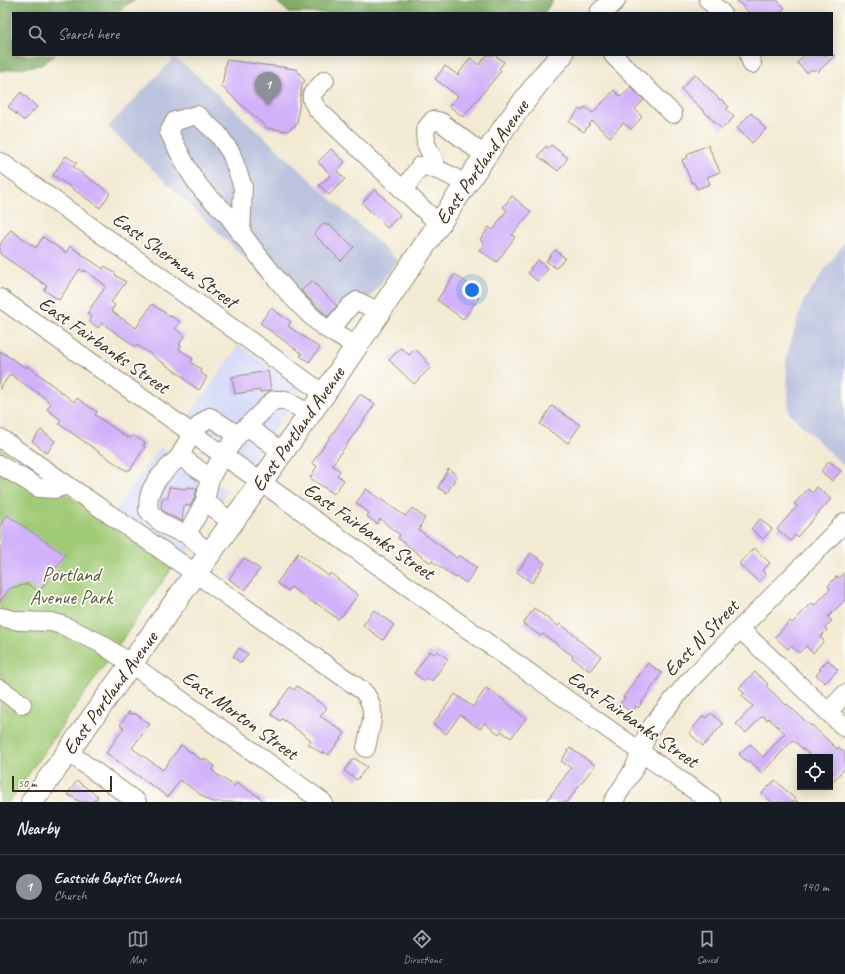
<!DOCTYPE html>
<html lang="en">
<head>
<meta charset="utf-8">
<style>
	body { margin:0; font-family:Caveat,sans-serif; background:#242831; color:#f1f3f6 }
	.controls { position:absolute; right:12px; bottom:12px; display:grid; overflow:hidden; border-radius:0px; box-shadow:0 2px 10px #0003 }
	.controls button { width:36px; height:36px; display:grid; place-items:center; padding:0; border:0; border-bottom:1px solid #363941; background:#171b24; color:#f1f3f6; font:20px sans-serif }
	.scale { position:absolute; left:12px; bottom:10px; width:100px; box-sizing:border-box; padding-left:4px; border:2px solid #3b2a1e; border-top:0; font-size:11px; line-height:14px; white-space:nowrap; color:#3b2a1e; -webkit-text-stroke:3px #fdfcf7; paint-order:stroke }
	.you { position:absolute; left:472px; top:290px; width:14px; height:14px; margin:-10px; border:3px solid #fff; border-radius:50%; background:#1a73e8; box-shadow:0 0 0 6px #1a73e833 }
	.badge { display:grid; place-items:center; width:26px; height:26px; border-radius:50%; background:#8c9099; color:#fff; font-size:13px; font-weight:700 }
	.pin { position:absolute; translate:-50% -33px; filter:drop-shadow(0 1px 2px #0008) }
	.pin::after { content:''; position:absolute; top:21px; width:14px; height:12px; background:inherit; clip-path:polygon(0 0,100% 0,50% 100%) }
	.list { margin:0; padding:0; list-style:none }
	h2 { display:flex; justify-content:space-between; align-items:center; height:52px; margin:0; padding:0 16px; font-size:17px }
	h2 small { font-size:13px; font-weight:400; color:#9ea1a6 }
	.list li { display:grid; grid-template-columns:26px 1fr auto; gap:12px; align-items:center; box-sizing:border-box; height:64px; padding:0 16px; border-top:1px solid #363941 }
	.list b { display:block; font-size:15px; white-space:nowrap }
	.list p { margin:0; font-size:13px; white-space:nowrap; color:#9ea1a6 }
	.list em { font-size:13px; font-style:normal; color:#9ea1a6 }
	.icon { flex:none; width:22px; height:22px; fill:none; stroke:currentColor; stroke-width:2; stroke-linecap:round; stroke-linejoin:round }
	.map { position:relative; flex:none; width:845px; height:802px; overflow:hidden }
	.search { position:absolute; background:#171b24; box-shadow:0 2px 10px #0003; left:12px; right:12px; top:12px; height:44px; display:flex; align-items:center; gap:10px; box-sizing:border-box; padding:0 14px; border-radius:0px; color:#9ea1a6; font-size:15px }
	.sheet { height:116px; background:#171b24 }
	nav { display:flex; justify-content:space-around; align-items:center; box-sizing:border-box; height:56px; border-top:1px solid #363941; background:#171b24; font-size:11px; color:#9ea1a6 }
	nav a { display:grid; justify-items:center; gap:2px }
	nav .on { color:#8c9099 }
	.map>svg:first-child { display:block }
	.built { fill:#d3d9f9 }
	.industrial { fill:#bcc3de }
	.green { fill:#a0ca76; stroke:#6e7a4a }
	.forest { fill:#80ae67; stroke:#5e6c42 }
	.building { fill:#d1b1f9 }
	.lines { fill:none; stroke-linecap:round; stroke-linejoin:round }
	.minor-casing { stroke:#968a78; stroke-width:20 }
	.major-casing { stroke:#968a78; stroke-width:24 }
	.minor { stroke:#fff; stroke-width:18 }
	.major { stroke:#fff; stroke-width:22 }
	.labels { text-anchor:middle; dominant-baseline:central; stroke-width:3.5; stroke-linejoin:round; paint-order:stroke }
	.street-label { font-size:20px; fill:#3b2a1e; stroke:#fdfcf7 }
	.park-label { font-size:20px; fill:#595a38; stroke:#fdfcf7 }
</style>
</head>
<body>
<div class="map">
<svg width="845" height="802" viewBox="0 0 845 802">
	<rect width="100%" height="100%" fill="#fdfcf7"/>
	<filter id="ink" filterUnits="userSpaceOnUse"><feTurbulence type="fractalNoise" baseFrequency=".025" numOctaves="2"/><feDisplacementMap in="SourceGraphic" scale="8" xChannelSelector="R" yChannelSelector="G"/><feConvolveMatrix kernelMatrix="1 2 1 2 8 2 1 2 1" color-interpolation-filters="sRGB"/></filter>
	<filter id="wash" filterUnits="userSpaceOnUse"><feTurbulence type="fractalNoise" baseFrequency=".012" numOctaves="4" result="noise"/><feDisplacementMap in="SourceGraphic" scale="16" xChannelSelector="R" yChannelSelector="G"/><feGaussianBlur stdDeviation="0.9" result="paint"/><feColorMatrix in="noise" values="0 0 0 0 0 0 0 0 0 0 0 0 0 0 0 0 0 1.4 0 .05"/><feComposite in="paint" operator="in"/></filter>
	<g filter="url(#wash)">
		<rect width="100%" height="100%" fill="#f2ead3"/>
		<g class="built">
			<polygon points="239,345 302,390 249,464 187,419"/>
			<polygon points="160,447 228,491 183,559 114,512"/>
		</g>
		<g class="industrial">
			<polygon points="174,58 188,67 397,260 336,345 108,127"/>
			<polygon points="845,241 845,467 789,413 786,358 803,302"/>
		</g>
		<polygon class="green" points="0,448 172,568 9,802 0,802"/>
		<g class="forest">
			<polygon points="0,0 134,0 115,13 13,13 13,55 55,55 41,65 0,71"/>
			<polygon points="275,0 553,0 544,13 289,13"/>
		</g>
		<g id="blocks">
			<g class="building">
				<polygon points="736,0 777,0 785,8 780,13 750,13"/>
				<polygon points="487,55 495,55 504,62 499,69 501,71 463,117 449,106 458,96 435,79 445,66 458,75 470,58 479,65"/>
				<polygon points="804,55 835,55 818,72 815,69 813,71 811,69 807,73 797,63"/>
				<polygon points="226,60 296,69 305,81 302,84 297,124 287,131 267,128 222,87"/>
				<polygon points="695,74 720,100 721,99 729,107 726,109 734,117 722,129 681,89"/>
				<polygon points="631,87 644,100 635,109 642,117 631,129 623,123 610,137 592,121 584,132 569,122 579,109 582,111 585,107 593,113 614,90 621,97"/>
				<polygon points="21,92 37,107 25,120 23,120 8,107"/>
				<polygon points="751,113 761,122 760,123 766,129 752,143 737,128"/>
				<polygon points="551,145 568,158 558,171 538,156 546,146 548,148"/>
				<polygon points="708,145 720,172 707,177 710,184 697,189 694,183 692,183 682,160 688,157 687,154"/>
				<polygon points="331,149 345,162 337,171 345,179 329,195 319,185 331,175 318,162"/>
				<polygon points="66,156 77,163 73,167 110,193 100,208 53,175"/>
				<polygon points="375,189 400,215 387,228 362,203"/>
				<polygon points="512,196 531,212 512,235 515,237 497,262 479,250 484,244 480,240 489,227 493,230 507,210 503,207"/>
				<polygon points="324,223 328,226 329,224 354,247 341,261 314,234"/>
				<polygon points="11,230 36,248 43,237 66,253 70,246 103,269 105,266 116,274 115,275 126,282 111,302 115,305 111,311 136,328 152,304 171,317 171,316 180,322 175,329 185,336 179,344 181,345 179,349 193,359 191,362 192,363 201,369 200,372 207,377 199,390 184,379 185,378 137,345 136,347 102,323 98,328 89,321 92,317 87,313 106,286 85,270 84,272 80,269 59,300 44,290 47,286 0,254 0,244"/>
				<polygon points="555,250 565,258 556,268 546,261"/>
				<polygon points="538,260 548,269 537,281 528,273 531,269 530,268"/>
				<polygon points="455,274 477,291 474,294 479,298 463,319 437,300"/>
				<polygon points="312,281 337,306 328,317 301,291"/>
				<polygon points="271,308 291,322 288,326 320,348 309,362 300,356 302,354 260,323"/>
				<polygon points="401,348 409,355 415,349 426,360 425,361 431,367 414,384 389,360"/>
				<polygon points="0,351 26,368 27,366 33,370 43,377 43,378 74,402 77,398 97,412 95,415 128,438 129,437 131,438 133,435 145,443 143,446 145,447 130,470 129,469 127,471 115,463 59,424 61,420 47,409 51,404 45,398 10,374 0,389"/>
				<polygon points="268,371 271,390 260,392 260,390 235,394 232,377"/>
				<polygon points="360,394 375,404 333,464 333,466 340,471 337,475 344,480 334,494 310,478 317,466 312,463"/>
				<polygon points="552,406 580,425 568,443 540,424"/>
				<polygon points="41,430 55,441 47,453 32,441"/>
				<polygon points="829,461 841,471 832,481 821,471"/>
				<polygon points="448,469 457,475 447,493 438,488"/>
				<polygon points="169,487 186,489 187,487 197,488 195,497 190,506 184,505 182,521 171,516 161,509 162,498 168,498"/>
				<polygon points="817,487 831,499 797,537 795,535 791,541 777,529 797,506 794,504 808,489 812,493"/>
				<polygon points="366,489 405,516 412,508 425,518 420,526 421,527 419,530 457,558 459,555 477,568 466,583 457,577 456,578 439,566 432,561 431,563 421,556 398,538 400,535 380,519 377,524 367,516 369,513 356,503"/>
				<polygon points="7,515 65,555 39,592 28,584 10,588 0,602 0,525"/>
				<polygon points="760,519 772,529 763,539 751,529"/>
				<polygon points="754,548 770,563 762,571 766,574 759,582 739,564"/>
				<polygon points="298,553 329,576 330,573 358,595 342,616 341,616 338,619 316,603 315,604 291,587 288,591 277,583"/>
				<polygon points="531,553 545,563 532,583 517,572"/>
				<polygon points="244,558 260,569 245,590 229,579"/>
				<polygon points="845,572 845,600 828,617 832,621 825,628 827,630 820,637 824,641 813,653 806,646 799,653 791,646 788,649 775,637 790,621 792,623 812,603 814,605 816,604 830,589 828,586 837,576 839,578"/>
				<polygon points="534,608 558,626 560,624 578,637 577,639 601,656 590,671 572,658 573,656 543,634 541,636 523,624"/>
				<polygon points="374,610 394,625 383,640 363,625"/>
				<polygon points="239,648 248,654 241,663 233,657"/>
				<polygon points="430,651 434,654 437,651 448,659 432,681 427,678 424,681 414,673"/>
				<polygon points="828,660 838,670 825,683 816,675 821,670 819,669"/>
				<polygon points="648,663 662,673 638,708 636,706 632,713 620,704 625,698 623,697"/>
				<polygon points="755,672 768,684 766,686 786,705 787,704 811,726 812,725 837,749 838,747 845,753 845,768 830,784 830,757 812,757 793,740 762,773 749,760 747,762 739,754 750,744 763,757 785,733 768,718 767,720 762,716 746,733 736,724 753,706 742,696 744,693 739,688"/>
				<polygon points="297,686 327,708 320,716 345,733 329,755 324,752 323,754 308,744 311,740 288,723 282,719 280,721 271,714 290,687 294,690"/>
				<polygon points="486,688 500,697 526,719 511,738 501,731 499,734 484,723 480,729 460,715 446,734 433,724 455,694 473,707"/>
				<polygon points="129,712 132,715 134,713 150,724 132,748 163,770 181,745 203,761 204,758 215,766 212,770 215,773 234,786 237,782 266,802 211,802 180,780 168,797 106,753 124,728 120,725"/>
				<polygon points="711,713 723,724 703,746 689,733 703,716 706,718"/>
				<polygon points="570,748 595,765 567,802 546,802 571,768 561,761"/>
				<polygon points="354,758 367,767 357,780 344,771"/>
				<polygon points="775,780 798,802 772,802 762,793"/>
				<polygon points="77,781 98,796 93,802 80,802 67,794"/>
			</g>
		</g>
	</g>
	<g filter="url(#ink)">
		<use href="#blocks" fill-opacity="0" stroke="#968a78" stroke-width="1"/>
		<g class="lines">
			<g class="minor-casing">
				<g id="minor">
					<polyline points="708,0 722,13"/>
					<polyline points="613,55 673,114"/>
					<polyline points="749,55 752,64"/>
					<polyline points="325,80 312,94 312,100 317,109 439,224"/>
					<polyline points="1,162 324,394"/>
					<polyline points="437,170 433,158 426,144 425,130 433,120 441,122 485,156"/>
					<path d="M 403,191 L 420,166 C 437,167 451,175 465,185"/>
					<path d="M 241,234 L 243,187 L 231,153 L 218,134 L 197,115 L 175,121 L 169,132 C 179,152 190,176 204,192 C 212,202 223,208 230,218 C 257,254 286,295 320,324 C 331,333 345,339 357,346"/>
					<polyline points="0,298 261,482 711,802"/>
					<polyline points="330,330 350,306 357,301 380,312"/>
					<polyline points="247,426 282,452"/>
					<path d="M 238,435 L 210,417 C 193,428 189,438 180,456 L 210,478 L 223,455 L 238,435 L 274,400 L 285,400 L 310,414"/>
					<path d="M 0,438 L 67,485 L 208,582 L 363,691 C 379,709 370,727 366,748"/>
					<path d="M 180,456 C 168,468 153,480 149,497 C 148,501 149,505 148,510 C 161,525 168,528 187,534"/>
					<polyline points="0,465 39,488 55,489 67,485"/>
					<polyline points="205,501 232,523"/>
					<polyline points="210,554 187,534 205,501 210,478"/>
					<polyline points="1,617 19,621 51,622 62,625 100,643 131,664 323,802"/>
					<polyline points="740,629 845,728"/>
					<polyline points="0,689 22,704"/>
					<polyline points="828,712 845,694"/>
					<polyline points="68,752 137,802"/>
					<polyline points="613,802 635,767 648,732 658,718 689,681 845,522"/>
				</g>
			</g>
			<g class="major-casing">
				<g id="major">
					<polyline points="601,13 614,0"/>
					<polyline points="32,802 324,394 506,125 544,75 562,55"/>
				</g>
			</g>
			<use href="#minor" class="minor"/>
			<use href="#major" class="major"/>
		</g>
	</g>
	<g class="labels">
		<g class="street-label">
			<text transform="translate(482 162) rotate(-55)">East Portland Avenue</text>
			<text transform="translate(175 260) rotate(36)">East Sherman Street</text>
			<text transform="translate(104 345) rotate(35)">East Fairbanks Street</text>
			<text transform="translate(298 429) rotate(-55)">East Portland Avenue</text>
			<text transform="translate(369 531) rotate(35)">East Fairbanks Street</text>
			<text transform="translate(701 638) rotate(-46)">East N Street</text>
			<text transform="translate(110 693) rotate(-54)">East Portland Avenue</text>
			<text transform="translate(240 715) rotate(36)">East Morton Street</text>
			<text transform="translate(633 719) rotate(35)">East Fairbanks Street</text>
		</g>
		<g class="park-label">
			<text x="71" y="574">Portland<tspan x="71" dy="23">Avenue Park</tspan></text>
		</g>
	</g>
</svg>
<div class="controls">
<button><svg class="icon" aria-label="locate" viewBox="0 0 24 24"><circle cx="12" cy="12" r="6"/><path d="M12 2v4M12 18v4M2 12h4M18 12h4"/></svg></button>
</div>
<div class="scale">50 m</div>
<div class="you"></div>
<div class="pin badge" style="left:268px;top:105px">1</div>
<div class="search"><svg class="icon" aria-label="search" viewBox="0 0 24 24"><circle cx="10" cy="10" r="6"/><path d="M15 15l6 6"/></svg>Search here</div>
</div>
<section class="sheet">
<h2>Nearby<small></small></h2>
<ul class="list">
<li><span class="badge">1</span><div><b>Eastside Baptist Church</b><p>Church</p></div><em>140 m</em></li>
</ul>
</section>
<nav>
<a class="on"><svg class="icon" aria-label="map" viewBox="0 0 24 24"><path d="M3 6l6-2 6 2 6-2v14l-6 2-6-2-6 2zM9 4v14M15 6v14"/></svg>Map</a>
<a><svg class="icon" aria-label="directions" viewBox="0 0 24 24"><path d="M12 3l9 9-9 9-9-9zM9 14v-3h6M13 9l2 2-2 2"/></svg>Directions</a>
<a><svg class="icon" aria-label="saved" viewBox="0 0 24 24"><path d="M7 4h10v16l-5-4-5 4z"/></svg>Saved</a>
</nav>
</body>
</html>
